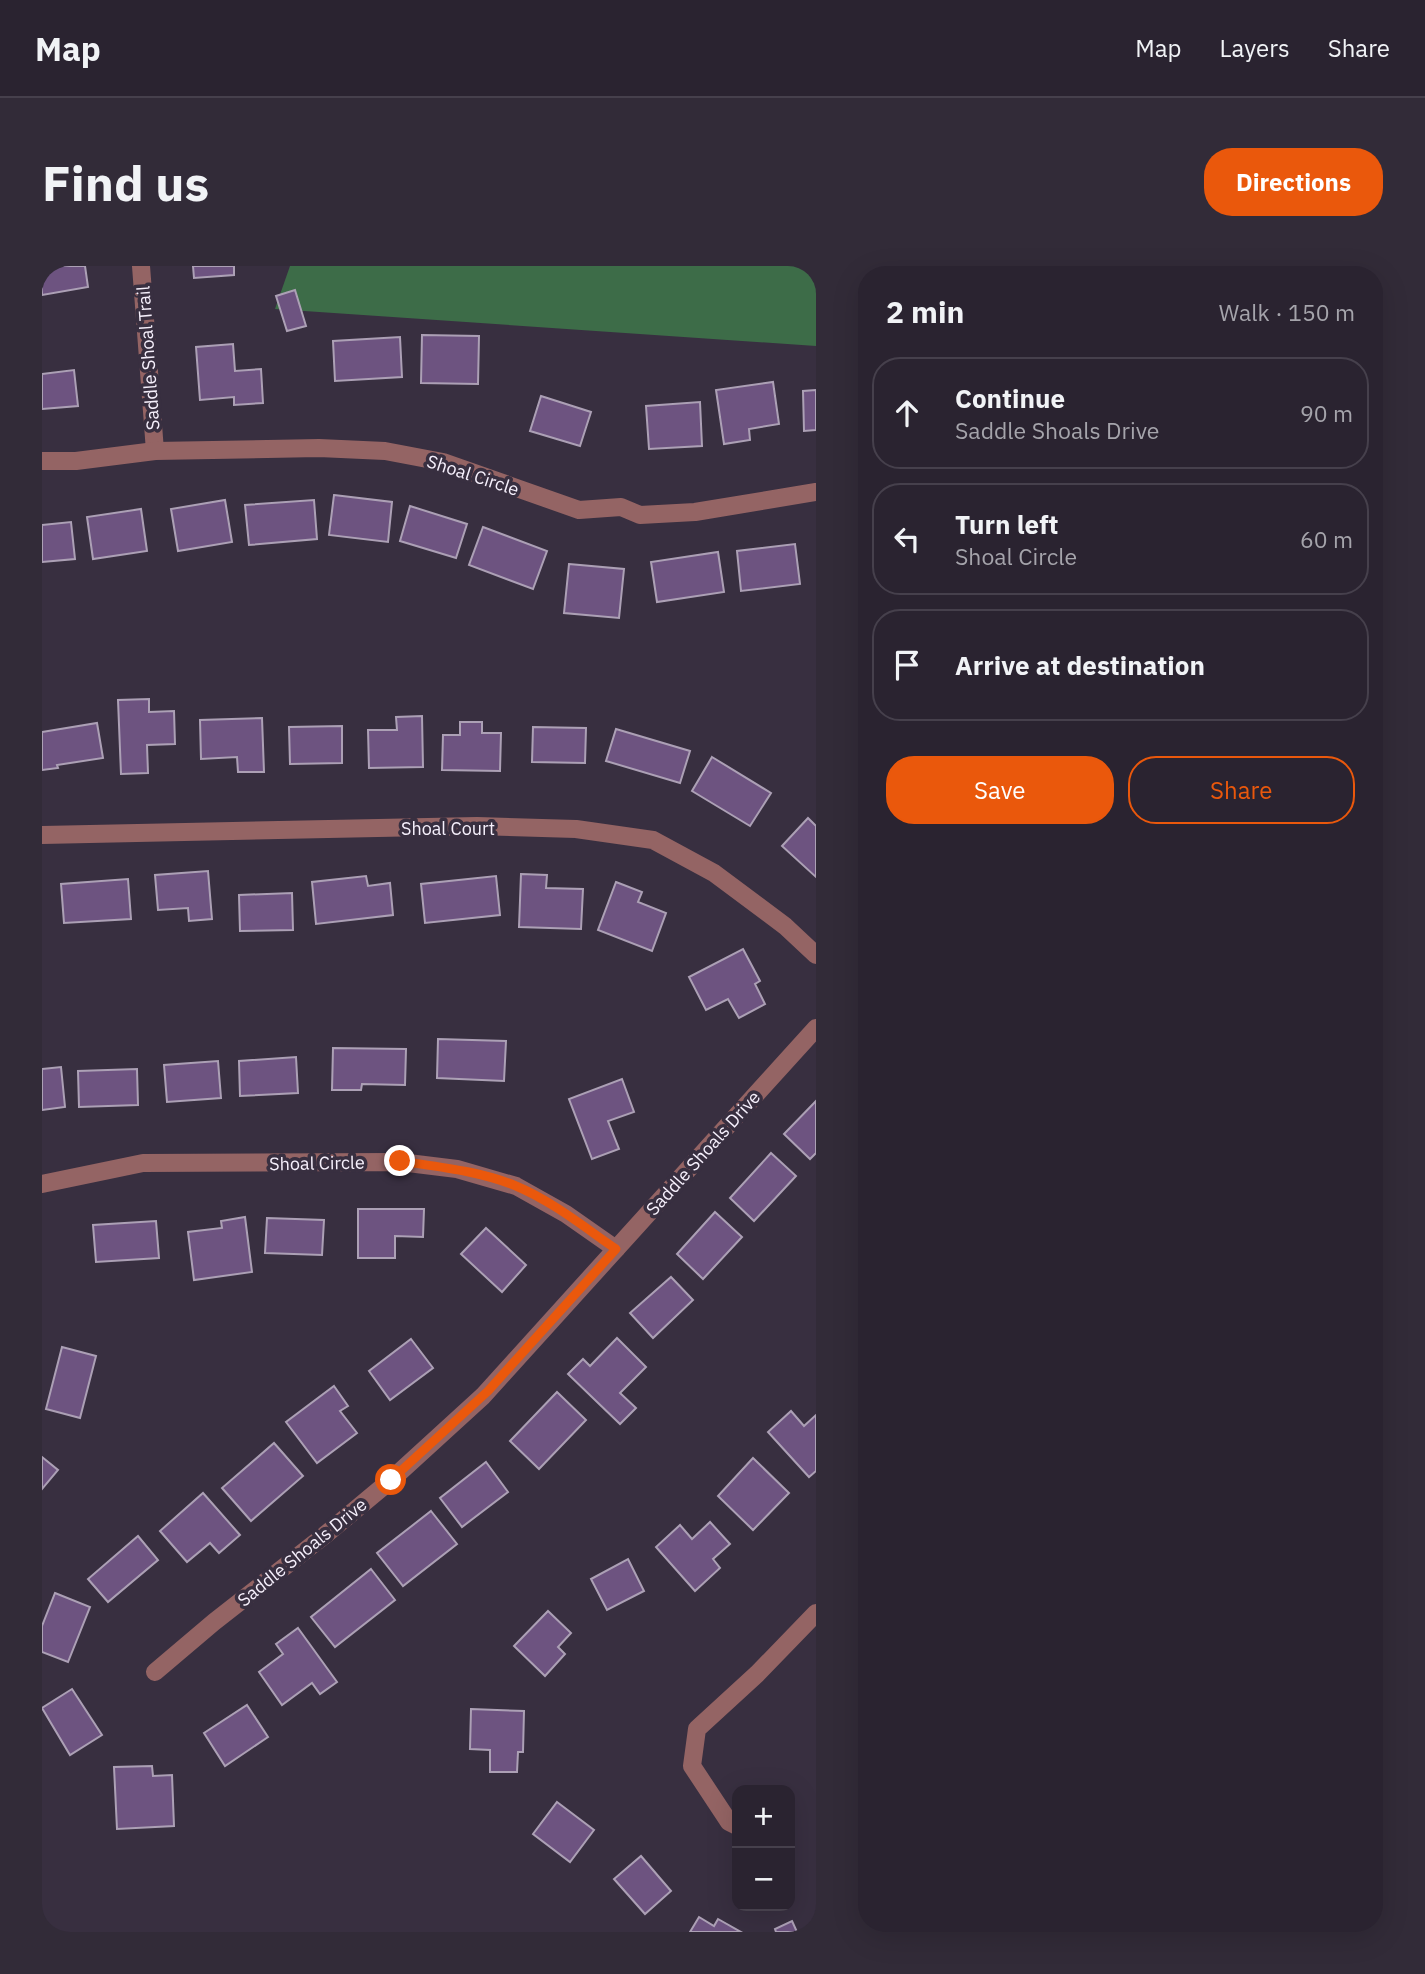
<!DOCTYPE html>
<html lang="en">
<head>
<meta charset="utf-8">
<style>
	body { margin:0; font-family:"IBM Plex Sans",sans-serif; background:#322b38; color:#f1f3f6 }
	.controls { position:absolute; right:21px; bottom:21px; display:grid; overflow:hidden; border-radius:14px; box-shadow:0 7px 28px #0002 }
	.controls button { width:63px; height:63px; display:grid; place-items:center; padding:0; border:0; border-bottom:2px solid #46404c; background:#2a2330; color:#f1f3f6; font:35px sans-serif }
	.stop { position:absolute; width:21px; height:21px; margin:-16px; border:5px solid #ea580c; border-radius:50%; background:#fff }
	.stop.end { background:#ea580c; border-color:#fff; box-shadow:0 2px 7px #0008 }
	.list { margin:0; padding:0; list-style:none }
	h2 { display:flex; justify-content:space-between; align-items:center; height:91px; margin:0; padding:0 28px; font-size:30px }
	h2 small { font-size:23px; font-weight:400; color:#a5a4ab }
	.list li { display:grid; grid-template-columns:46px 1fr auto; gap:21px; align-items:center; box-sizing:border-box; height:112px; margin:0 14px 14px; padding:0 14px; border:2px solid #46404c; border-radius:28px }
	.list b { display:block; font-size:26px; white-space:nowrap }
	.list p { margin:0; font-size:23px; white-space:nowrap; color:#a5a4ab }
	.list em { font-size:23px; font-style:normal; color:#a5a4ab }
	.actions { display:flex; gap:14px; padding:21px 28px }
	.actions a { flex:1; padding:16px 0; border:2px solid #ea580c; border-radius:28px; text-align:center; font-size:24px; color:#ea580c }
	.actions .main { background:#ea580c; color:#fff }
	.icon { flex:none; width:38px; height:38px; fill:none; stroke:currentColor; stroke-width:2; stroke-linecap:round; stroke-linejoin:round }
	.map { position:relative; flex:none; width:774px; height:1666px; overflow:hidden; border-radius:28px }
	header { display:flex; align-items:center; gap:42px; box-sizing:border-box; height:98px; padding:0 35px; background:#2a2330; border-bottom:2px solid #46404c }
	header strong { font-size:33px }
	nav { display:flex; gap:38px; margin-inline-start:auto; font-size:24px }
	.intro { display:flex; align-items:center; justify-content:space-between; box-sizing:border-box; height:168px; padding:0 42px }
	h1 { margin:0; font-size:49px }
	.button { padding:18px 32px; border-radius:28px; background:#ea580c; color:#fff; font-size:24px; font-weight:700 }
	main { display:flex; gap:42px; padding:0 42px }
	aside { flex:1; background:#2a2330; border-radius:28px; box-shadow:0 7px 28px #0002 }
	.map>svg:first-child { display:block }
	.forest { fill:#3d6c48 }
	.building { fill:#6d5380; stroke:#aca0b5; stroke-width:2 }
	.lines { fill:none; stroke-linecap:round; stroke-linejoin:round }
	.minor { stroke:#946464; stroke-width:18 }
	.route { stroke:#ea580c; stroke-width:9 }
	.labels { text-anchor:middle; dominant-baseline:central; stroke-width:7; stroke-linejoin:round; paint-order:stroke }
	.street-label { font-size:18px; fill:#f6f0fc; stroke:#382f40 }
</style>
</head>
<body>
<header>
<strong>Map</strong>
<nav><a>Map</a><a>Layers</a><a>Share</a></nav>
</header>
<div class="intro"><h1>Find us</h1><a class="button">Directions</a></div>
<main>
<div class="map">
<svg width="774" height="1666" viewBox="0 0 774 1666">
	<rect width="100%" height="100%" fill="#382f40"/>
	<polygon class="forest" points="248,0 774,0 774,80 233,43"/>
	<g class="building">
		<polygon points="0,0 43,0 46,21 0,29"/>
		<polygon points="151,0 192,0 192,9 152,12"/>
		<polygon points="253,24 264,60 245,65 234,30"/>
		<polygon points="380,69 437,70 436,118 379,117"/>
		<polygon points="358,71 360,111 293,115 291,75"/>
		<polygon points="191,78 193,105 219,103 221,137 192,139 192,131 158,134 154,81"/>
		<polygon points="32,104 36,140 0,143 0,108"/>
		<polygon points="731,116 737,158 707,163 708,174 682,178 674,124"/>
		<polygon points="774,124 774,164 762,165 761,125"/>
		<polygon points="499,130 549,146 538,180 488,165"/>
		<polygon points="658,136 660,180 607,183 604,140"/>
		<polygon points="292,229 350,236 346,276 287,269"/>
		<polygon points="183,234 190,276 136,285 129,243"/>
		<polygon points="272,234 275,273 207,279 203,239"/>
		<polygon points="368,240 425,258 414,292 358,275"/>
		<polygon points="99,243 105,285 51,293 45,251"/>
		<polygon points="29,256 33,293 0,296 0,259"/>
		<polygon points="441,261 505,285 491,323 427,299"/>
		<polygon points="753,278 758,318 699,325 695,285"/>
		<polygon points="676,286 682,326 615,336 609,296"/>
		<polygon points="527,298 582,303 577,352 522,347"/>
		<polygon points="107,433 107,446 132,445 133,478 105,479 106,507 79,508 76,434"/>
		<polygon points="380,450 381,501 327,502 326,464 355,464 354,451"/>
		<polygon points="220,452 222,506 196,506 195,491 159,493 158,454"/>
		<polygon points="418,456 440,456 440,467 459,467 458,505 400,504 401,469 418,469"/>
		<polygon points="55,457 61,492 15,499 16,502 0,504 0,466"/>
		<polygon points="300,460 300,497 248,498 247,461"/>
		<polygon points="491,461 544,462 543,497 490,496"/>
		<polygon points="574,463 648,485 638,517 564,495"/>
		<polygon points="670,491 729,527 708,560 650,525"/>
		<polygon points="766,552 774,560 774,611 740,580"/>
		<polygon points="166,605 170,653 147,655 146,642 116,644 113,609"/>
		<polygon points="479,608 505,609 504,622 541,623 539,663 477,661"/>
		<polygon points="324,610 326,620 348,617 351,649 274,658 270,616"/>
		<polygon points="454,610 458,649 383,657 379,618"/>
		<polygon points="86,613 89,653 22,657 19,618"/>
		<polygon points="574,616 600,626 596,636 624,647 610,685 556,664"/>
		<polygon points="250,627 251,664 198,665 197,629"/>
		<polygon points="701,683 718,715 713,718 723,738 697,752 686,733 664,744 647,711"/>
		<polygon points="396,773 464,775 462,815 395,812"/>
		<polygon points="291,782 364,783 363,819 320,818 319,824 290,824"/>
		<polygon points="254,791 256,827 198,830 197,795"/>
		<polygon points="176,795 179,832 125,836 122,799"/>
		<polygon points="19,801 23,841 0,844 0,803"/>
		<polygon points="95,803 96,839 37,841 36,805"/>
		<polygon points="580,813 592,846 566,855 577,883 550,893 527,833"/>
		<polygon points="774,835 774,887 768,893 742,868"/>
		<polygon points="729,887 754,910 712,955 688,932"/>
		<polygon points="316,943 382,943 381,971 353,970 353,992 316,992"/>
		<polygon points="673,946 700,971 661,1013 635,988"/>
		<polygon points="203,951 210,1006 152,1014 146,966 180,962 179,955"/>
		<polygon points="225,952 282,954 280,989 223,987"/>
		<polygon points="114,955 117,992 54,996 51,959"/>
		<polygon points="444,962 484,999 460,1026 419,988"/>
		<polygon points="629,1011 651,1034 611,1072 588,1047"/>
		<polygon points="575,1072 604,1101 578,1127 594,1142 578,1158 526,1108 541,1093 548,1100"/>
		<polygon points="369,1073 391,1102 348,1134 327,1105"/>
		<polygon points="20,1081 54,1090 38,1152 4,1143"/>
		<polygon points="292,1120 306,1140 298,1145 315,1167 275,1197 244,1156"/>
		<polygon points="515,1126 544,1154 497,1203 468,1175"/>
		<polygon points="749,1145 762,1160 774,1149 774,1205 767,1211 726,1166"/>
		<polygon points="232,1177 261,1210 209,1255 180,1222"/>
		<polygon points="0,1191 16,1204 0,1223"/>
		<polygon points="711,1192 747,1227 711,1264 676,1230"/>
		<polygon points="444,1196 466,1226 420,1261 398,1232"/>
		<polygon points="161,1227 198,1269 177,1287 168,1277 145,1296 118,1265"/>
		<polygon points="389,1245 415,1278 361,1320 335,1287"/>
		<polygon points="668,1256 688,1278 671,1293 678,1302 653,1325 614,1281 638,1259 650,1273"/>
		<polygon points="96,1270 116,1294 66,1336 46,1313"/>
		<polygon points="586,1293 602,1325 565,1344 549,1313"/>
		<polygon points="329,1303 353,1334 293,1381 269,1351"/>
		<polygon points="13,1327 48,1341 26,1396 0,1386 0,1360"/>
		<polygon points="506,1345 529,1367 516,1381 523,1388 503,1410 472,1380"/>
		<polygon points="256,1362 295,1416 278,1428 270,1417 240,1439 217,1406 241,1388 234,1378"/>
		<polygon points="30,1423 60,1469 28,1489 0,1442"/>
		<polygon points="205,1439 226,1471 183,1500 162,1467"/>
		<polygon points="429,1443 482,1445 481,1486 476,1486 475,1506 448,1506 448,1484 428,1483"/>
		<polygon points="110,1500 111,1510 130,1509 132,1560 75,1563 72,1501"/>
		<polygon points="515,1536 552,1564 528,1596 491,1568"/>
		<polygon points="599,1590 629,1625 603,1648 572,1613"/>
		<polygon points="657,1651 672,1660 676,1653 699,1666 648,1666"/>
		<polygon points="750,1655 755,1666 734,1666 733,1663"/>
	</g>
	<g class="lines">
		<g class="minor">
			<polyline points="99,0 113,185"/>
			<polyline points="0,195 34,195 113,185 277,182 343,185 401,196 537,244 579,241 598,249 653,246 774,226"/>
			<polyline points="0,569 435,560 534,563 611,574 672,607 743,660 774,689"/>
			<polyline points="0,918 101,897 358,896 415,903 474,920 524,948 574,983"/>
			<polyline points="113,1406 172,1356 283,1269 349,1214 441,1130 774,762"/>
			<polyline points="695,1560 687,1556 650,1500 655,1463 715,1408 774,1347"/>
		</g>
	</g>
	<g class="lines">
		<path class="route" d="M 349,1214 L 446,1125 L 574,983 C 542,961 510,935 474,920 C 438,905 397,901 358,895"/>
	</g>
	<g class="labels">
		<g class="street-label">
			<text transform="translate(106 92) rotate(-94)">Saddle Shoal Trail</text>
			<text transform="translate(431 209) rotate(18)">Shoal Circle</text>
			<text x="406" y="562">Shoal Court</text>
			<text transform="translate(661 887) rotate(-48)">Saddle Shoals Drive</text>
			<text transform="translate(275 897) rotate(-1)">Shoal Circle</text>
			<text transform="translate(260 1286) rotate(-39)">Saddle Shoals Drive</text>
		</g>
	</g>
</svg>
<div class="controls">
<button>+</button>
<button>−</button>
</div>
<div class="stop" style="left:349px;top:1214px"></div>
<div class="stop end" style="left:358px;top:895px"></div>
</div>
<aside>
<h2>2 min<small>Walk · 150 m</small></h2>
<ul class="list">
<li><svg class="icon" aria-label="ahead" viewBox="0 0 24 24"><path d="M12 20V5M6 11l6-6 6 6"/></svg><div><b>Continue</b><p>Saddle Shoals Drive</p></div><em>90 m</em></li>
<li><svg class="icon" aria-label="left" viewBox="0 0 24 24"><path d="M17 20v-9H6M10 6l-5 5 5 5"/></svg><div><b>Turn left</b><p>Shoal Circle</p></div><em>60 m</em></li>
<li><svg class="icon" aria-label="arrive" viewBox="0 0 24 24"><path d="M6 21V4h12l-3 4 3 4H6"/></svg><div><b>Arrive at destination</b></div></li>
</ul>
<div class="actions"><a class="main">Save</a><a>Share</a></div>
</aside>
</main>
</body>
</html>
